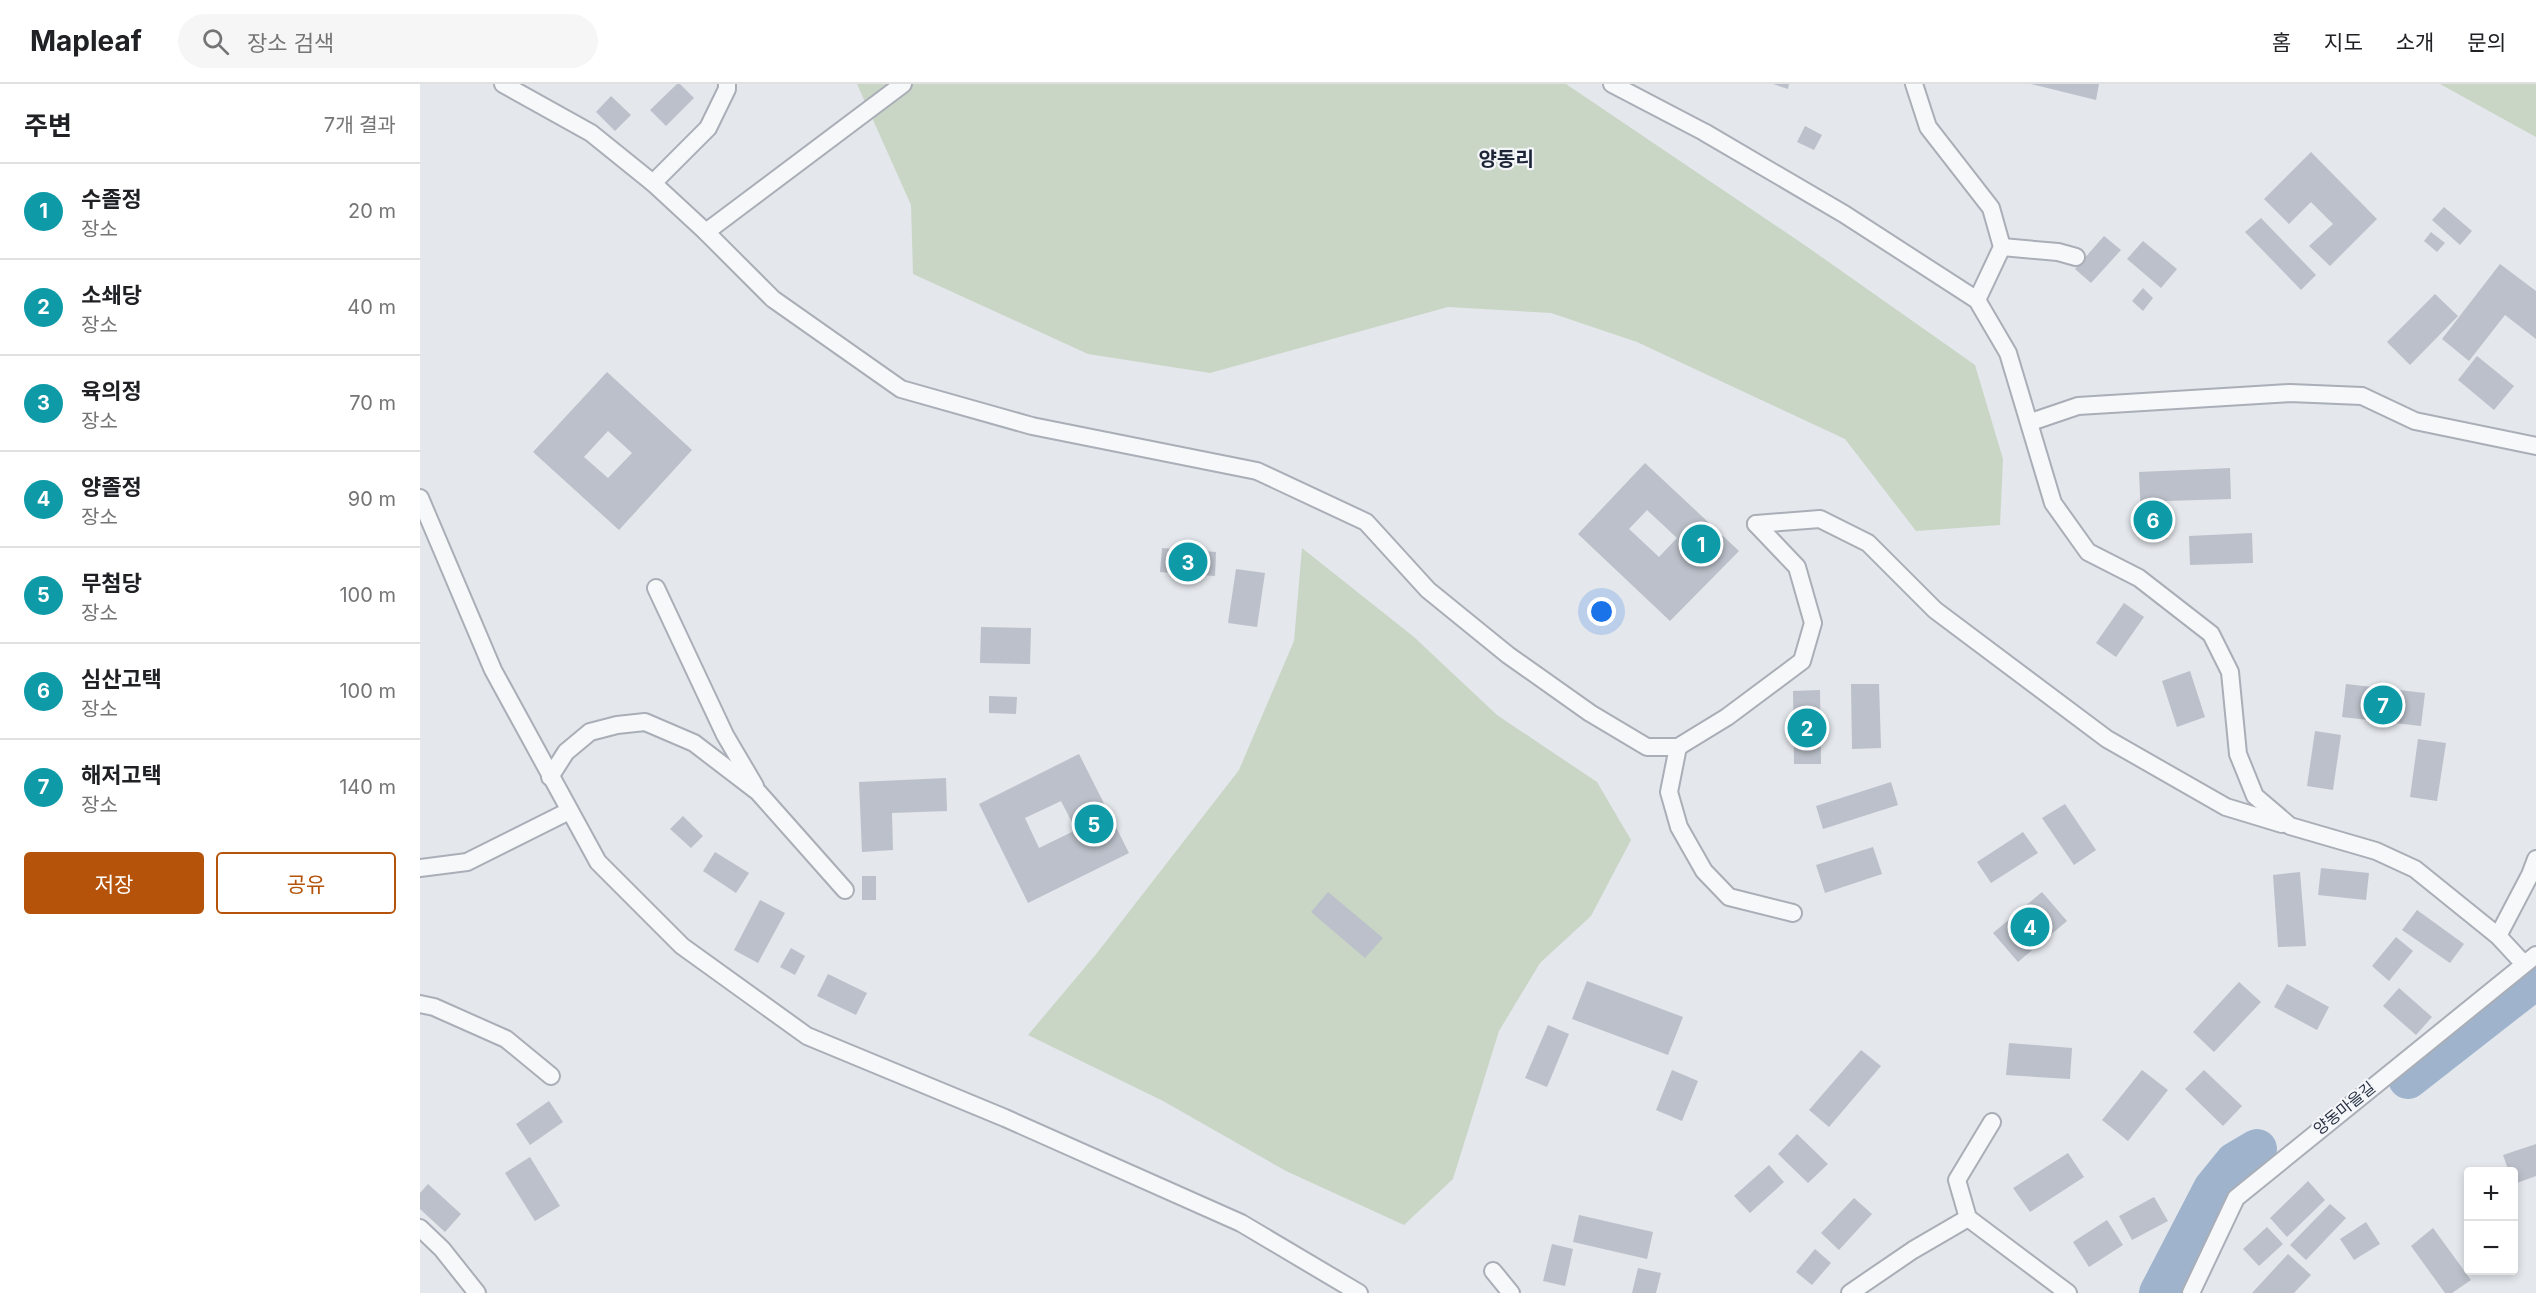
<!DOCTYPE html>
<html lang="ko">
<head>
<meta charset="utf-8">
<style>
	body { margin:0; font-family:Inter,"Noto Sans KR",sans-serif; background:#f6f6f6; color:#202124 }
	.controls { position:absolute; right:18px; bottom:18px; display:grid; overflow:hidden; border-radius:6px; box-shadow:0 3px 9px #0003 }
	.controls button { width:54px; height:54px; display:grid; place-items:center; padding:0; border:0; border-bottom:2px solid #e0e0e0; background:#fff; color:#202124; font:30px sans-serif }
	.you { position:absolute; left:1182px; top:528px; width:21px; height:21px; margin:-15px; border:4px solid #fff; border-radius:50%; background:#1a73e8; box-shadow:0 0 0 9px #1a73e833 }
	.badge { display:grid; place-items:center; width:39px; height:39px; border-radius:50%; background:#b45309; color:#fff; font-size:20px; font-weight:700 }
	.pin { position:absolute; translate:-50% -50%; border:3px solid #fff; box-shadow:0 2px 6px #0006 }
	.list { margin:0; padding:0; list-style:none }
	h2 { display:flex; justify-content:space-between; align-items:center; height:78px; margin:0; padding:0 24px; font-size:26px }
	h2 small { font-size:20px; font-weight:400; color:#757577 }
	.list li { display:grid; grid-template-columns:39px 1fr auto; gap:18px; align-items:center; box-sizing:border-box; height:96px; padding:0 24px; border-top:2px solid #e0e0e0 }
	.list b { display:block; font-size:22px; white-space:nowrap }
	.list p { margin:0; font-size:20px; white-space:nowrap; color:#757577 }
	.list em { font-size:20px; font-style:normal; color:#757577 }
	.actions { display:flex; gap:12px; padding:18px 24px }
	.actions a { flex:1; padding:14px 0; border:2px solid #b45309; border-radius:6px; text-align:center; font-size:21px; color:#b45309 }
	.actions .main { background:#b45309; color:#fff }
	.icon { flex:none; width:33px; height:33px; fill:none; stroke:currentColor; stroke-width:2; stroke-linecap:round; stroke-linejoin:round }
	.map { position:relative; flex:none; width:2116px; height:1209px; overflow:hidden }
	header { display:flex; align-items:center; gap:36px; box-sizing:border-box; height:84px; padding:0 30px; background:#fff; border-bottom:2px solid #e0e0e0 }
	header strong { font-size:28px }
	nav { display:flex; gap:33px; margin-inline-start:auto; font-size:21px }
	.search { width:420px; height:54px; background:#f6f6f6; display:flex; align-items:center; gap:15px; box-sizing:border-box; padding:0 21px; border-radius:33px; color:#757577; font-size:22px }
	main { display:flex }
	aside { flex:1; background:#fff }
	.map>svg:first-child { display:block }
	.green { fill:#c9d6c5 }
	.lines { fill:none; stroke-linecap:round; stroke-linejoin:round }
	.canal { stroke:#9fb4cc; stroke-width:40 }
	.building { fill:#bbc0ca; fill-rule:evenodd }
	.lane-casing { stroke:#a9aeb7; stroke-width:20 }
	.lane { stroke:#f7f8fa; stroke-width:16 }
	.labels { text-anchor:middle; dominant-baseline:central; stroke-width:4.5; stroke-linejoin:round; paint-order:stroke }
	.street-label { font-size:16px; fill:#2b3445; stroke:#f4f6f9 }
	.quarter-label { font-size:20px; font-weight:bold; fill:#1d2536; stroke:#f4f6f9 }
</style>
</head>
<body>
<header>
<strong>Mapleaf</strong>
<div class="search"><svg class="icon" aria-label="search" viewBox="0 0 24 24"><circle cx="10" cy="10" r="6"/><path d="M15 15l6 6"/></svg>장소 검색</div>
<nav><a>홈</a><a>지도</a><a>소개</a><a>문의</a></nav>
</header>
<main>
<aside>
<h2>주변<small>7개 결과</small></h2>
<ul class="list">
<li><span class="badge" style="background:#0f9aa8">1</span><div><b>수졸정</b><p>장소</p></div><em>20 m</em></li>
<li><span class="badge" style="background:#0f9aa8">2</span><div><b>소쇄당</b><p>장소</p></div><em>40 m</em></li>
<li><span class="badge" style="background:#0f9aa8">3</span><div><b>육의정</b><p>장소</p></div><em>70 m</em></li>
<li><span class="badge" style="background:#0f9aa8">4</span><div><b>양졸정</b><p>장소</p></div><em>90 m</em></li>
<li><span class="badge" style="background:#0f9aa8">5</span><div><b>무첨당</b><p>장소</p></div><em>100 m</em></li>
<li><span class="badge" style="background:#0f9aa8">6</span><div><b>심산고택</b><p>장소</p></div><em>100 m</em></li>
<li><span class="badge" style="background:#0f9aa8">7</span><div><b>해저고택</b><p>장소</p></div><em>140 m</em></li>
</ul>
<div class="actions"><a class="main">저장</a><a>공유</a></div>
</aside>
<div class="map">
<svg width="2116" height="1209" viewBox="0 0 2116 1209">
	<rect width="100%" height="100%" fill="#e4e7ec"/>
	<g class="green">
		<polygon points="437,0 1146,0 1386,162 1555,281 1583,375 1580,441 1496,447 1425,355 1217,258 1131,229 1028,223 790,289 668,270 493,190 491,121"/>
		<polygon points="2020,0 2116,0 2116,53"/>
		<polygon points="882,464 994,553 1077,631 1177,698 1211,756 1171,832 1120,879 1079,947 1033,1095 984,1141 866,1087 743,1017 608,951 677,869 819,686 874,557"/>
	</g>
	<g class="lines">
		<g class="canal">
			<polyline points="1988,995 2116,895"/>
			<polyline points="1739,1209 1793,1105 1815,1078 1837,1065"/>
		</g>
	</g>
	<g class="building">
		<polygon points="257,0 260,0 274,14 246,42 230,26"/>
		<polygon points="1353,0 1369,0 1368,5"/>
		<polygon points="1611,0 1679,0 1676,16"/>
		<polygon points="191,12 211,31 195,47 176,28"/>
		<polygon points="1385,42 1402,51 1394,66 1377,58"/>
		<polygon points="1891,68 1957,135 1910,182 1889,162 1913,140 1891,118 1869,140 1844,115"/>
		<polygon points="2024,123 2052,147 2040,161 2012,136"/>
		<polygon points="1841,134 1896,191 1881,206 1825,148"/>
		<polygon points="2011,148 2025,159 2017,168 2004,157"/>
		<polygon points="1684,152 1701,166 1671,199 1655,185"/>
		<polygon points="1723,157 1757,185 1741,204 1707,175"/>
		<polygon points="2080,180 2116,207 2116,255 2085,231 2049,277 2022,255"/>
		<polygon points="1723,204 1733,214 1723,227 1712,217"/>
		<polygon points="2015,210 2038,232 1990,281 1967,258"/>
		<polygon points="2057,272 2094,302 2074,326 2038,296"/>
		<path d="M 187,288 L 272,366 L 199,446 L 113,368 ZM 188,347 L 212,369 L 188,394 L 164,373 Z"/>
		<path d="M 1225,379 L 1319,467 L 1250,537 L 1158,450 ZM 1227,426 L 1257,454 L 1239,473 L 1209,445 Z"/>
		<polygon points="1810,384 1811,415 1745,417 1747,455 1722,456 1719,388"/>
		<polygon points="1832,449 1833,479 1770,481 1769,452"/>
		<polygon points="742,464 796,468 795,492 740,488"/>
		<polygon points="816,485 845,489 837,543 808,539"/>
		<polygon points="1704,519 1724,533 1696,573 1676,559"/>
		<polygon points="561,543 611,544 610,580 560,579"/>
		<polygon points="1770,587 1785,633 1757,643 1742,597"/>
		<polygon points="1431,600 1459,600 1461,664 1432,665"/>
		<polygon points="1926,600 2005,609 2001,642 1922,633"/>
		<polygon points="1400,606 1401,680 1374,680 1373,607"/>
		<polygon points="569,612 597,613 596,630 569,629"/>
		<polygon points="1895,647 1921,651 1913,706 1887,702"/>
		<polygon points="1998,655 2026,659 2017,717 1990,713"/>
		<path d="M 659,670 L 709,769 L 608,819 L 559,720 ZM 641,717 L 656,746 L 619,764 L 605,734 Z"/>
		<polygon points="526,694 527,727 472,729 473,766 442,768 439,698"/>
		<polygon points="1471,698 1478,721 1403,745 1396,722"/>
		<polygon points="1645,720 1676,766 1654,781 1622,734"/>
		<polygon points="263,732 283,752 271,764 250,745"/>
		<polygon points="1603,748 1618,769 1571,799 1557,778"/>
		<polygon points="1453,763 1462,790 1405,809 1396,781"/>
		<polygon points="295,768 329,789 316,809 283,787"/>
		<polygon points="1901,784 1949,789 1946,816 1898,811"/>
		<polygon points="1880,788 1886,862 1858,863 1853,791"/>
		<rect x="442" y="792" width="14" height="24"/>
		<polygon points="908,808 963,854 945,874 891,828"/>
		<polygon points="1622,808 1647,837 1598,878 1573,849"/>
		<polygon points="340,816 365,829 338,879 314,866"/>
		<polygon points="1997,826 2044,860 2030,879 1982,846"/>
		<polygon points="1976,853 1993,867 1969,897 1952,882"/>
		<polygon points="371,864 385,872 375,891 360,883"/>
		<polygon points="408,890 447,909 436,931 397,912"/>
		<polygon points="1167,897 1263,933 1248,971 1152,935"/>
		<polygon points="1819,898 1841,918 1794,968 1773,948"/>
		<polygon points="1867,900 1909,923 1897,946 1854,923"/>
		<polygon points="1979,904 2012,933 1996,951 1963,922"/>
		<polygon points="1128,941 1149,950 1127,1003 1105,994"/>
		<polygon points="1589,959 1652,964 1650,995 1586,991"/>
		<polygon points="1441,966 1461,982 1409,1043 1389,1026"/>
		<polygon points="1252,986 1278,997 1262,1037 1236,1026"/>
		<polygon points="1722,986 1748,1006 1708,1057 1682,1036"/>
		<polygon points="1784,986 1822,1022 1803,1042 1765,1005"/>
		<polygon points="129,1017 143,1038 110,1061 96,1040"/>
		<polygon points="1377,1050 1408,1080 1388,1099 1358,1070"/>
		<polygon points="2116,1060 2116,1092 2094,1100 2094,1088 2089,1088 2083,1071"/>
		<polygon points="1648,1069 1664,1093 1610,1128 1593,1104"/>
		<polygon points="110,1073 140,1122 115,1137 85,1089"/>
		<polygon points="1349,1081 1364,1098 1330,1129 1314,1112"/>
		<polygon points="1888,1097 1905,1116 1867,1153 1850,1134"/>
		<polygon points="8,1100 41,1130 25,1148 0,1125 0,1109"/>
		<polygon points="1734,1113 1748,1137 1712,1156 1699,1132"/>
		<polygon points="1434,1114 1452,1130 1419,1166 1401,1149"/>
		<polygon points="1910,1120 1926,1134 1886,1176 1870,1161"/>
		<polygon points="1159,1131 1233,1148 1227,1175 1153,1158"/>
		<polygon points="1687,1136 1703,1161 1669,1183 1653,1158"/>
		<polygon points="1946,1138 1960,1160 1934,1176 1920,1155"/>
		<polygon points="1847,1143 1863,1160 1839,1182 1823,1165"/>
		<polygon points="2013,1144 2051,1196 2032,1209 2025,1209 1991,1162"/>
		<polygon points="1132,1160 1153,1165 1145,1202 1123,1197"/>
		<polygon points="1395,1165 1411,1179 1392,1201 1376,1188"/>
		<polygon points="1868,1170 1891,1191 1874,1209 1832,1209"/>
		<polygon points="1218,1184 1241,1189 1236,1209 1212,1209"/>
	</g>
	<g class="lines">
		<g class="lane-casing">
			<g id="lane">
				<polyline points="83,0 171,49 233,99 286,148 353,215 481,305 612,342 837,387 946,438 1008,506 1088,571 1170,629 1227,663 1258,663 1307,633 1382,577 1393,539 1377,483 1336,440"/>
				<polyline points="1192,0 1284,48 1424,130 1557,216 1588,269 1633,419 1668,468 1719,494 1791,550 1810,588 1818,670 1835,712 1870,742 1956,767 1995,785 2078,852 2104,880"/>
				<polyline points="1494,0 1508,43 1571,124 1582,163 1557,216"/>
				<polyline points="233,99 288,44 307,5 307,0"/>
				<polyline points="286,148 483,0"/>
				<polyline points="1582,163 1638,168 1656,173"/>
				<polyline points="1611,338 1658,322 1870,309 1942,312 1995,337 2116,362"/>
				<polyline points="0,414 73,586 178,778 262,862 387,952 585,1034 821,1139 939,1209"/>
				<polyline points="1336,440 1400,435 1448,459 1515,526 1687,655 1806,723 1862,740"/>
				<polyline points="236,504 305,651 335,702"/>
				<polyline points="1258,663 1249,708 1259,743 1284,787 1309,813 1373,829"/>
				<polyline points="130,693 146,668 170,648 197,641 225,638 274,659 338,708 425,806"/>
				<polyline points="0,784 47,778 149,727"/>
				<polyline points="2078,852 2110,791 2116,775"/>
				<polyline points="0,920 14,923 86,955 131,992"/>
				<polyline points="1572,1038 1537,1096 1548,1134 1648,1209"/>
				<polyline points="0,1144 22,1165 57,1209"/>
				<polyline points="1073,1187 1091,1209"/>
				<polyline points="1430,1209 1493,1166 1548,1134"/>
				<polyline points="1771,1209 1816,1114 2116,871"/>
			</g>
		</g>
		<use href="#lane" class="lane"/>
	</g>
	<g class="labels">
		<g class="street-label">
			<text transform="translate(1924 1024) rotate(-39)">양동마을길</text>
		</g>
		<g class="quarter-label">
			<text x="1086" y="75">양동리</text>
		</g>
	</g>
</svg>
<div class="controls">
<button>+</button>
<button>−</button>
</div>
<div class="you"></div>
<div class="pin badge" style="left:1281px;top:460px;background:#0f9aa8">1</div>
<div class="pin badge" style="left:1387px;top:644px;background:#0f9aa8">2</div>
<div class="pin badge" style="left:768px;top:478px;background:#0f9aa8">3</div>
<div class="pin badge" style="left:1610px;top:843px;background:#0f9aa8">4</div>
<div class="pin badge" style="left:674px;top:740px;background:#0f9aa8">5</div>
<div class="pin badge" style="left:1733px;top:436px;background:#0f9aa8">6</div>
<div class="pin badge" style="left:1963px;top:621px;background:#0f9aa8">7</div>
</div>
</main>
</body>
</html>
